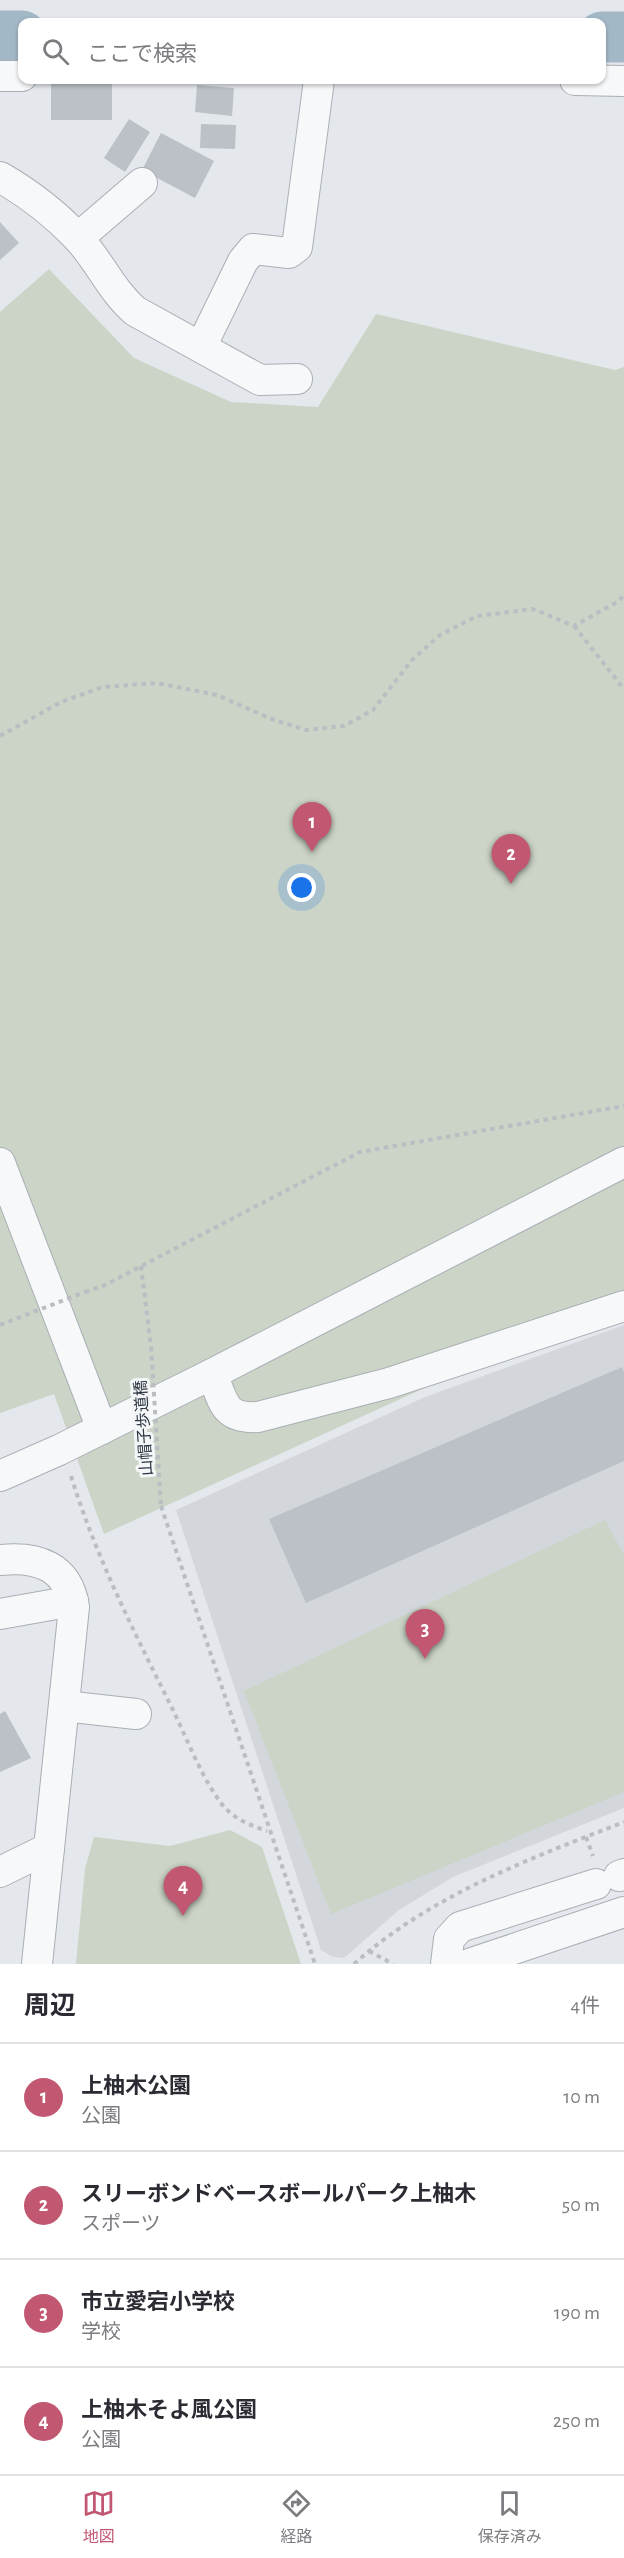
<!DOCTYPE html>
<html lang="ja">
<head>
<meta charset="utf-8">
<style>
	body { margin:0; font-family:"Alegreya Sans","Noto Sans JP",sans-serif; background:#f2f2f3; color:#2b2b33 }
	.you { position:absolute; left:302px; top:888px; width:21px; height:21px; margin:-15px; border:4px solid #fff; border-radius:50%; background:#1a73e8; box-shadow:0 0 0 9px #1a73e833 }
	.badge { display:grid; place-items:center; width:39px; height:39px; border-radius:50%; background:#c25771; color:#fff; font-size:20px; font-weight:700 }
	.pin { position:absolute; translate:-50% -50px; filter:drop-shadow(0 2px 3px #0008) }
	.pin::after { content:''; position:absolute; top:32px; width:21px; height:18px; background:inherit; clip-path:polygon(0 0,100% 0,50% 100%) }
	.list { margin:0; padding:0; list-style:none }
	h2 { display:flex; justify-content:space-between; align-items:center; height:78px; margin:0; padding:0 24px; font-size:26px }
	h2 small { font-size:20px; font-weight:400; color:#7c7c81 }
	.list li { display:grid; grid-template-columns:39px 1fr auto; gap:18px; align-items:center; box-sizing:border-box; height:108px; padding:0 24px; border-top:2px solid #e1e1e2 }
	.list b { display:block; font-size:22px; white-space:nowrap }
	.list p { margin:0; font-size:20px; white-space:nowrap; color:#7c7c81 }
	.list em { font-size:20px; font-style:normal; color:#7c7c81 }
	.icon { flex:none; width:33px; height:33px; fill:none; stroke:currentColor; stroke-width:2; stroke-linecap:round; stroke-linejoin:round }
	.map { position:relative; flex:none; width:624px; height:1964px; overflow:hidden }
	.search { position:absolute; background:#fff; box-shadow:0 2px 4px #0004; left:18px; right:18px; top:18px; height:66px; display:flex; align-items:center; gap:15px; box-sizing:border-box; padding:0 21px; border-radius:12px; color:#7c7c81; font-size:22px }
	.sheet { height:510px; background:#fff }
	nav { display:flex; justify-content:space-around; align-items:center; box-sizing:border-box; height:84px; border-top:2px solid #e1e1e2; background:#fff; font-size:16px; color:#7c7c81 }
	nav a { display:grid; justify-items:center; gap:3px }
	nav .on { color:#c25771 }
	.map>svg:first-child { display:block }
	.built { fill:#d3d7dc }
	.green { fill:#cbd4c6 }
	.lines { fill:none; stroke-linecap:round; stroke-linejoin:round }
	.river { stroke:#a3b8c7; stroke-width:51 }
	.building { fill:#bcc1c7 }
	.minor-casing { stroke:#a9afb5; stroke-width:32 }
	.path { stroke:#babec2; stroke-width:4; stroke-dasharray:4.5 4.5; stroke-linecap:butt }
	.minor { stroke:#f7f8f9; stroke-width:30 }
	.path-bridge { stroke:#babec2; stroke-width:4; stroke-dasharray:4.5 4.5; stroke-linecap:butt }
	.labels { text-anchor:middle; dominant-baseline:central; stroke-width:6; stroke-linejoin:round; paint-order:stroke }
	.street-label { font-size:16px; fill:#2d3742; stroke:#f4f6f8 }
</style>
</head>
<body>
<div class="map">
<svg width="624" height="1964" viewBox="0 0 624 1964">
	<rect width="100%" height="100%" fill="#e4e7eb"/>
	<polygon class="built" points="624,1325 624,1808 453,1877 399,1910 344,1958 333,1957 321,1950 176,1510 425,1397"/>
	<g class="green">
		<polygon points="49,269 134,358 231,402 318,407 376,314 615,370 624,367 624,1297 104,1534 54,1394 0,1413 0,312"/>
		<polygon points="605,1520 624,1555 624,1792 331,1914 244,1691"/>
		<polygon points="230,1830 262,1847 301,1964 76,1964 85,1869 94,1837 170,1846"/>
	</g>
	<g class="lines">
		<g class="river">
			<polyline points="0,36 22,36"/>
			<polyline points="602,37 624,37"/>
		</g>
	</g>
	<g class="building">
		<polygon points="112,80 112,120 51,120 51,81"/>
		<polygon points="197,85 234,88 232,116 195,112"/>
		<polygon points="129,119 150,132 125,172 104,158"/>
		<polygon points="201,124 236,125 235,149 200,148"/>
		<polygon points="161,133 214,161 195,198 142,170"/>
		<polygon points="0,222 19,243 0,260"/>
		<polygon points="622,1367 624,1372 624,1461 306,1603 269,1519"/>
		<polygon points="5,1711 31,1758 0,1772 0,1714"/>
	</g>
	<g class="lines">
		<g class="minor-casing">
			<g id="minor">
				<polyline points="0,76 22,76"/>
				<polyline points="575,80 624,81"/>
				<path d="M 0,177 C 28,193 55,214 77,237 C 99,260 110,289 135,311 L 260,380 L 297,379"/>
				<polyline points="78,238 142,183"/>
				<polyline points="201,347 243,261 253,249 289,253 297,247 319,80"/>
				<polyline points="0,1163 102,1429"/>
				<path d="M 212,1374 C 224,1402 223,1419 258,1417 L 389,1383 L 624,1306"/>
				<polyline points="0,1476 59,1450 212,1374 624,1162"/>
				<path d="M 0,1560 C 37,1556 68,1566 74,1607 L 37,1964"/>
				<polyline points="0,1614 73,1601"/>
				<polyline points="64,1706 136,1714"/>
				<polyline points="0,1872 49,1848"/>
				<polyline points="619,1876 624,1874"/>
				<polyline points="446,1964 449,1939 460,1927 596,1884"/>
				<polyline points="469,1964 624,1912"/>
			</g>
		</g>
		<g class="path">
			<polyline points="574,626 624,689"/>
			<polyline points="0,736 61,702 103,687 157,683 217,695 274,720 306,730 344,726 373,710 412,660 440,635 477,616 533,609 574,626 619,601 624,595"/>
			<polyline points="141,1266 151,1347"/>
			<polyline points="85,1292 105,1285 360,1152 624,1106"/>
			<path d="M 71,1476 C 96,1557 135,1634 173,1710 C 188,1741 201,1776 221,1803 C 233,1819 250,1825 267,1831"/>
			<polyline points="161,1506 315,1964"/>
			<polyline points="586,1837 593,1856"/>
			<polyline points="369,1951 393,1964"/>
			<path d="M 354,1964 C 431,1895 529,1859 624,1822"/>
		</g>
		<use href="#minor" class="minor"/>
		<g class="path-bridge">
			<polyline points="0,1325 85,1292"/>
			<polyline points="151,1347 161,1506"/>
		</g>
	</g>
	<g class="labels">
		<g class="street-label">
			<text transform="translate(144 1428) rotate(-94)">山帽子歩道橋</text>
		</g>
	</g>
</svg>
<div class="you"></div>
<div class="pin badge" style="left:312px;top:852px">1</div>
<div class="pin badge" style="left:511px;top:884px">2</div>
<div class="pin badge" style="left:425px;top:1659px">3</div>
<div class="pin badge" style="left:183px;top:1916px">4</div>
<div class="search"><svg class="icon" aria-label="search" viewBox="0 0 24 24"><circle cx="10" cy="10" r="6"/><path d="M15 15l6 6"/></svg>ここで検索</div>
</div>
<section class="sheet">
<h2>周辺<small>4件</small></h2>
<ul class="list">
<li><span class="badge">1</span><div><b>上柚木公園</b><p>公園</p></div><em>10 m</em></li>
<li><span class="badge">2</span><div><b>スリーボンドベースボールパーク上柚木</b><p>スポーツ</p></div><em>50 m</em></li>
<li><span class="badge">3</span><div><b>市立愛宕小学校</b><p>学校</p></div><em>190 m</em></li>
<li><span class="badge">4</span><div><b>上柚木そよ風公園</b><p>公園</p></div><em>250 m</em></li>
</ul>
</section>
<nav>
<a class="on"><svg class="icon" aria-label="map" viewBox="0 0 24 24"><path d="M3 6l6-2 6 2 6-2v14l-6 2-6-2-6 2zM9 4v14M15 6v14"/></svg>地図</a>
<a><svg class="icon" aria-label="directions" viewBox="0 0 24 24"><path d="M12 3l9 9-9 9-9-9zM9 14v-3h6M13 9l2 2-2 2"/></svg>経路</a>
<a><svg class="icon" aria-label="saved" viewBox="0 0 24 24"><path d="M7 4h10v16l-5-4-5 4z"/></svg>保存済み</a>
</nav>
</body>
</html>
